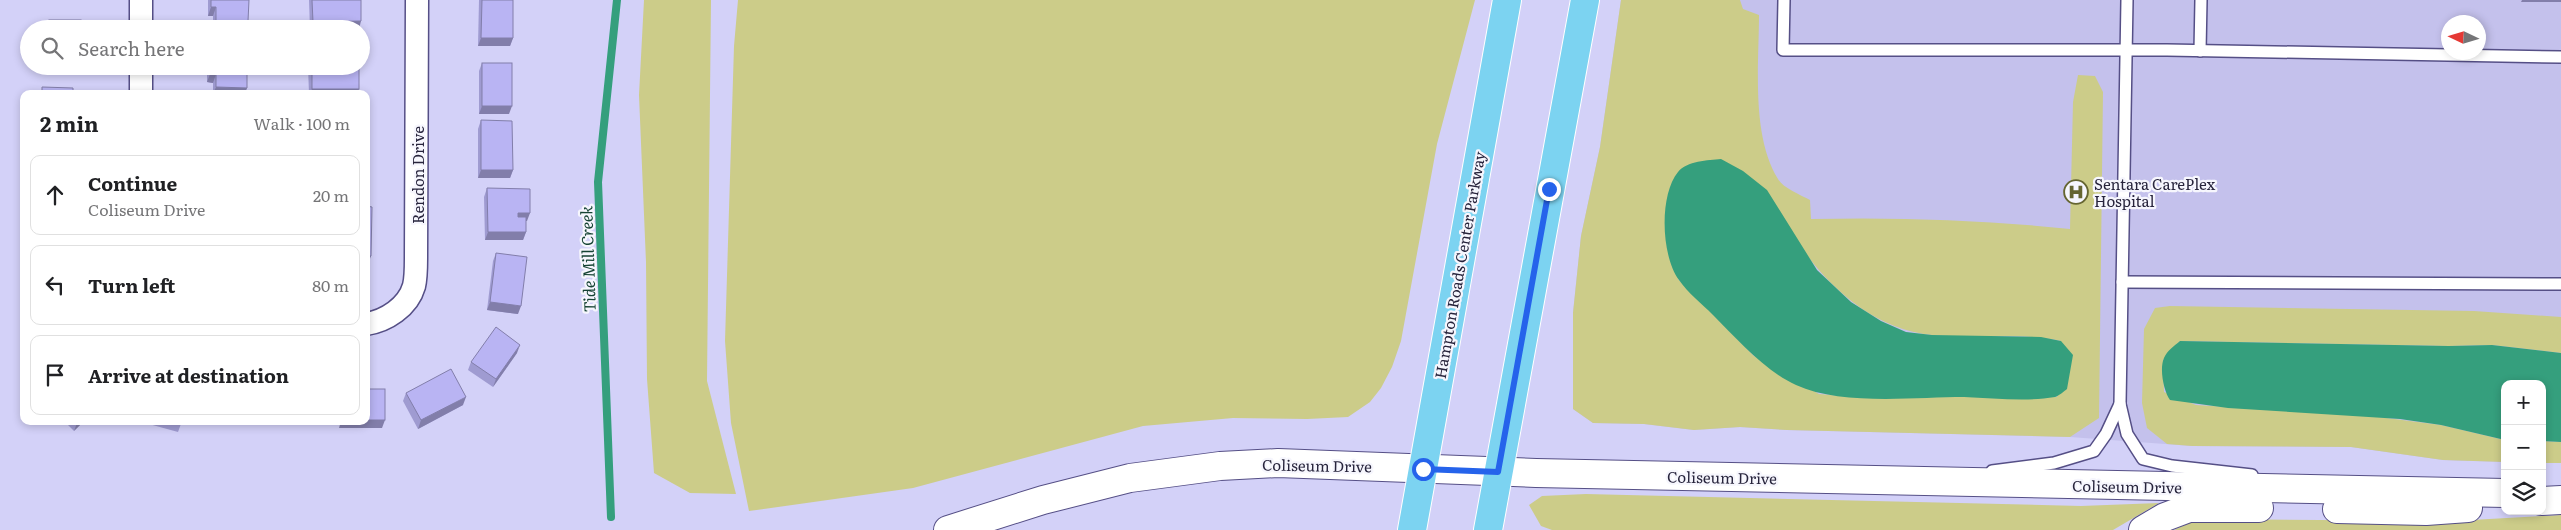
<!DOCTYPE html>
<html lang="en">
<head>
<meta charset="utf-8">
<style>
	body { margin:0; font-family:Literata,serif; background:#f6f6f6; color:#202124 }
	.controls { position:absolute; right:15px; bottom:15px; display:grid; overflow:hidden; border-radius:10px; box-shadow:0 2px 8px #0003 }
	.controls button { width:45px; height:45px; display:grid; place-items:center; padding:0; border:0; border-bottom:1px solid #e0e0e0; background:#fff; color:#202124; font:25px sans-serif }
	.compass { position:absolute; left:2441px; top:15px; width:45px; height:45px; border-radius:50%; background:#fff; box-shadow:0 2px 8px #0003; rotate:274deg }
	.stop { position:absolute; width:15px; height:15px; margin:-11px; border:4px solid #2563eb; border-radius:50%; background:#fff }
	.stop.end { background:#2563eb; border-color:#fff; box-shadow:0 1px 5px #0008 }
	.list { margin:0; padding:0; list-style:none }
	h2 { display:flex; justify-content:space-between; align-items:center; height:65px; margin:0; padding:0 20px; font-size:21px }
	h2 small { font-size:16px; font-weight:400; color:#757577 }
	.list li { display:grid; grid-template-columns:32px 1fr auto; gap:15px; align-items:center; box-sizing:border-box; height:80px; margin:0 10px 10px; padding:0 10px; border:1px solid #e0e0e0; border-radius:10px }
	.list b { display:block; font-size:19px; white-space:nowrap }
	.list p { margin:0; font-size:16px; white-space:nowrap; color:#757577 }
	.list em { font-size:16px; font-style:normal; color:#757577 }
	.icon { flex:none; width:28px; height:28px; fill:none; stroke:currentColor; stroke-width:2; stroke-linecap:round; stroke-linejoin:round }
	.map { position:relative; flex:none; width:2561px; height:530px; overflow:hidden }
	.search { position:absolute; background:#fff; box-shadow:0 2px 8px #0003; left:20px; top:20px; width:350px; height:55px; display:flex; align-items:center; gap:12px; box-sizing:border-box; padding:0 18px; border-radius:28px; color:#757577; font-size:19px }
	.panel { position:absolute; background:#fff; box-shadow:0 2px 8px #0003; left:20px; top:90px; width:350px; height:335px; border-radius:10px }
	.map>svg:first-child { display:block }
	.built { fill:#c4c1ec; fill-rule:evenodd }
	.green { fill:#cccc89; fill-rule:evenodd }
	.water { fill:#359f7d }
	.lines { fill:none; stroke-linecap:round; stroke-linejoin:round }
	.stream { stroke:#359f7d; stroke-width:8 }
	.service-casing { stroke:#554f86; stroke-width:14 }
	.minor-casing { stroke:#554f86; stroke-width:25 }
	.tertiary-casing { stroke:#554f86; stroke-width:30 }
	.primary-casing { stroke:#fff; stroke-width:30 }
	.service { stroke:#fff; stroke-width:11 }
	.minor { stroke:#fff; stroke-width:22 }
	.tertiary { stroke:#fff; stroke-width:28 }
	.primary { stroke:#7cd3f1; stroke-width:28 }
	.wall { fill:#9f9bd1 }
	.shaded-wall { fill:#827eaa }
	.building { fill:#b9b4f3; stroke:#827eaa }
	.route { stroke:#2563eb; stroke-width:6 }
	.labels { text-anchor:middle; dominant-baseline:central; stroke-width:4.5; stroke-linejoin:round; paint-order:stroke }
	.street-label { font-size:15px; fill:#27243c; stroke:#f6f6fd }
	.poi-label { font-size:15px; fill:#27243c; stroke:#f6f6fd; text-anchor:start }
	.water-label { font-size:16px; font-style:italic; fill:#164334; stroke:#f6f6fd }
</style>
</head>
<body>
<div class="map">
<svg width="2561" height="530" viewBox="0 0 2561 530">
	<rect width="100%" height="100%" fill="#d3d1f8"/>
	<path class="built" d="M 1621,0 L 2561,0 L 2561,463 L 2542,463 L 2542,384 L 2505,384 L 2505,462 L 2443,460 L 2351,447 L 2192,446 L 2070,437 L 1787,430 L 1740,427 L 1694,430 L 1644,424 L 1593,423 L 1573,409 L 1573,313 L 1581,236 L 1600,147 ZM 2448,22 L 2478,22 L 2478,52 L 2448,52 Z"/>
	<g class="green">
		<polygon points="644,0 711,0 707,381 736,494 690,493 654,473 647,379 646,262 639,95"/>
		<polygon points="738,0 1475,0 1437,144 1401,341 1392,367 1381,388 1370,402 1348,417 1307,419 1233,418 1143,426 913,488 749,511 731,423 725,341 734,46"/>
		<path d="M 1621,0 L 1740,0 L 1743,9 L 1759,15 C 1759,65 1751,135 1778,179 C 1783,188 1801,195 1810,200 L 1811,219 C 1898,217 1984,220 2070,229 L 2073,102 L 2078,75 L 2095,76 L 2103,92 L 2099,418 L 2070,437 L 1787,430 L 1740,427 L 1694,430 L 1644,424 L 1593,423 L 1573,409 L 1573,313 L 1581,236 L 1600,147 ZM 1798,243 C 1829,288 1875,330 1932,335 C 1975,339 2019,332 2061,341 L 2057,397 L 1854,397 L 1819,394 L 1754,356 L 1678,279 Z"/>
		<polygon points="2170,306 2474,311 2561,317 2561,353 2492,345 2449,346 2180,341 2163,360 2164,392 2196,405 2371,416 2441,425 2505,440 2505,462 2443,460 2351,447 2192,446 2167,444 2147,428 2142,403 2144,329 2155,308"/>
		<polygon points="2542,441 2561,442 2561,463 2542,463"/>
		<polygon points="1586,494 2081,506 2159,503 2113,530 1552,530 1541,526 1529,505 1542,496"/>
		<polygon points="2561,515 2561,530 2174,530 2198,519 2454,521"/>
	</g>
	<g class="water">
		<path d="M 1721,159 L 1743,171 L 1767,190 L 1817,270 L 1851,302 L 1881,321 L 1906,332 L 1932,335 L 2041,337 L 2061,341 L 2073,355 L 2067,389 C 2064,391 2059,396 2055,397 C 2027,402 1993,398 1964,397 C 1915,397 1841,406 1796,385 C 1765,371 1737,339 1713,315 C 1702,304 1688,293 1679,280 C 1661,256 1659,195 1678,172 C 1687,161 1708,160 1721,159 Z"/>
		<path d="M 2180,341 L 2449,346 L 2492,345 L 2561,353 L 2561,442 L 2542,441 L 2542,384 L 2505,384 L 2505,440 L 2441,425 L 2400,419 L 2228,408 L 2170,400 C 2164,392 2159,369 2164,358 C 2167,351 2174,346 2180,341 Z"/>
	</g>
	<g class="lines">
		<polyline class="stream" points="611,517 598,182 617,0"/>
		<g class="service-casing">
			<g id="service">
				<polyline points="1784,0 1783,50 2167,50 2561,57"/>
				<polyline points="2127,0 2120,404 2127,434 2143,459 2172,466 2252,475"/>
				<polyline points="2200,51 2201,0"/>
				<polyline points="2122,282 2561,284"/>
				<polyline points="1992,471 2054,463 2094,451 2106,434 2120,404"/>
			</g>
		</g>
		<g class="minor-casing">
			<g id="minor">
				<polyline points="141,29 141,0"/>
				<polyline points="141,94 141,66"/>
				<path d="M 366,324 C 386,321 408,307 414,286 C 416,278 416,267 416,258 L 417,0"/>
			</g>
		</g>
		<g class="tertiary-casing">
			<g id="tertiary">
				<polyline points="2542,501 2561,500"/>
				<polyline points="2337,509 2426,511 2468,508"/>
				<polyline points="948,530 1043,500 1130,478 1220,466 1278,463 1536,473 2505,493"/>
				<polyline points="2143,530 2165,517 2189,508 2259,508"/>
			</g>
		</g>
		<g class="primary-casing">
			<g id="primary">
				<polyline points="1412,530 1507,0"/>
				<polyline points="1488,530 1585,0"/>
			</g>
		</g>
		<use href="#service" class="service"/>
		<use href="#minor" class="minor"/>
		<use href="#tertiary" class="tertiary"/>
		<use href="#primary" class="primary"/>
	</g>
	<g class="wall">
		<polygon points="208,0 249,0 246,29 213,29 213,16 208,16"/>
		<polygon points="309,0 361,0 359,29 310,29"/>
		<polygon points="479,0 513,0 513,38 510,46 478,46"/>
		<polygon points="49,20 81,29 46,29"/>
		<polygon points="482,63 509,114 479,114 479,71"/>
		<polygon points="46,66 81,66 78,74 46,74"/>
		<polygon points="207,66 247,66 245,94 213,94 213,83 207,82"/>
		<polygon points="308,66 359,66 357,94 309,94"/>
		<polygon points="481,120 513,170 510,178 478,178 478,129"/>
		<polygon points="487,188 527,221 526,221 526,232 523,240 485,240 484,197"/>
		<polygon points="496,253 518,314 487,310 493,261"/>
		<polygon points="517,353 493,387 468,370 471,362"/>
		<polygon points="406,393 463,405 418,429 403,401"/>
		<polygon points="64,421 84,421 74,431"/>
		<polygon points="138,421 182,421 178,432"/>
	</g>
	<g class="shaded-wall">
		<polygon points="2522,0 2561,0 2561,2 2521,2"/>
		<polygon points="211,7 216,7 213,16 208,16"/>
		<polygon points="216,21 248,21 246,29 213,29"/>
		<polygon points="361,21 359,29 310,29 313,22"/>
		<polygon points="481,38 513,38 510,46 478,46"/>
		<polygon points="49,66 81,66 78,74 46,74"/>
		<polygon points="210,74 216,74 213,83 207,82"/>
		<polygon points="216,87 247,88 245,94 213,94"/>
		<polygon points="312,89 359,89 357,94 311,94"/>
		<polygon points="482,106 512,106 509,114 479,114"/>
		<polygon points="481,170 513,170 510,178 478,178"/>
		<polygon points="518,213 530,213 527,221 515,221"/>
		<polygon points="488,232 526,232 523,240 485,240"/>
		<polygon points="366,256 371,256 368,264 366,264"/>
		<polygon points="490,302 521,306 518,314 487,310"/>
		<polygon points="520,345 517,353 493,387 496,379"/>
		<polygon points="466,397 463,405 418,429 421,420"/>
		<polygon points="366,420 385,420 382,428 339,428 341,421 366,421"/>
		<polygon points="79,421 84,421 74,431 77,423"/>
	</g>
	<g class="building">
		<polygon points="211,0 249,0 248,21 216,21 216,7 211,7"/>
		<polygon points="312,0 361,0 361,21 313,22"/>
		<polygon points="482,0 513,0 513,38 481,38"/>
		<rect x="49" y="20" width="32" height="9"/>
		<rect x="482" y="63" width="30" height="43"/>
		<polygon points="210,66 247,66 247,88 216,87 216,74 210,74"/>
		<rect x="312" y="66" width="47" height="23"/>
		<polygon points="42,87 73,88 73,94 42,94"/>
		<polygon points="481,120 512,121 513,170 481,170"/>
		<polygon points="487,188 530,189 530,213 518,213 518,217 526,217 526,232 488,232"/>
		<polygon points="366,206 372,207 371,256 366,256"/>
		<polygon points="496,253 527,257 521,306 490,302"/>
		<polygon points="496,327 520,345 496,379 471,362"/>
		<polygon points="451,369 466,397 421,420 406,393"/>
		<rect x="366" y="389" width="19" height="31"/>
		<polygon points="172,421 182,421 181,424"/>
	</g>
	<g class="lines">
		<polyline class="route" points="1423,469 1498,472 1549,189"/>
	</g>
	<defs>
		<g id="hospital-ring" transform="scale(1.25)"><circle r="9.5" fill="#f6f6fd" stroke="#656531" stroke-width="1.5"/><path d="M-5-5h3v3.5h4V-5h3V5h-3V1.5h-4V5h-3Z" fill="#656531"/></g>
	</defs>
	<g fill-rule="evenodd">
		<use href="#hospital-ring" x="2076" y="192"/>
	</g>
	<g class="labels">
		<g class="street-label">
			<text transform="translate(417 175) rotate(-90)">Rendon Drive</text>
			<text transform="translate(1459 265) rotate(-80)">Hampton Roads Center Parkway</text>
			<text transform="translate(1317 465) rotate(1)">Coliseum Drive</text>
			<text transform="translate(1722 477) rotate(1)">Coliseum Drive</text>
			<text transform="translate(2127 486) rotate(1)">Coliseum Drive</text>
		</g>
		<g class="poi-label">
			<text x="2094" y="183">Sentara CarePlex<tspan x="2094" dy="17">Hospital</tspan></text>
		</g>
		<g class="water-label">
			<text transform="translate(587 259) rotate(-92)">Tide Mill Creek</text>
		</g>
	</g>
</svg>
<div class="controls">
<button>+</button>
<button>−</button>
<button><svg class="icon" aria-label="layers" viewBox="0 0 24 24"><path d="M12 4l9 5-9 5-9-5zM3 14l9 5 9-5"/></svg></button>
</div>
<svg class="compass" viewBox="-18 -18 36 36"><path d="M0-13l5 13h-10z" fill="#e53935"/><path d="M0 13l5-13h-10z" fill="#757577"/></svg>
<div class="stop" style="left:1423px;top:469px"></div>
<div class="stop end" style="left:1549px;top:189px"></div>
<div class="search"><svg class="icon" aria-label="search" viewBox="0 0 24 24"><circle cx="10" cy="10" r="6"/><path d="M15 15l6 6"/></svg>Search here</div>
<section class="panel">
<h2>2 min<small>Walk · 100 m</small></h2>
<ul class="list">
<li><svg class="icon" aria-label="ahead" viewBox="0 0 24 24"><path d="M12 20V5M6 11l6-6 6 6"/></svg><div><b>Continue</b><p>Coliseum Drive</p></div><em>20 m</em></li>
<li><svg class="icon" aria-label="left" viewBox="0 0 24 24"><path d="M17 20v-9H6M10 6l-5 5 5 5"/></svg><div><b>Turn left</b></div><em>80 m</em></li>
<li><svg class="icon" aria-label="arrive" viewBox="0 0 24 24"><path d="M6 21V4h12l-3 4 3 4H6"/></svg><div><b>Arrive at destination</b></div></li>
</ul>
</section>
</div>
</body>
</html>
